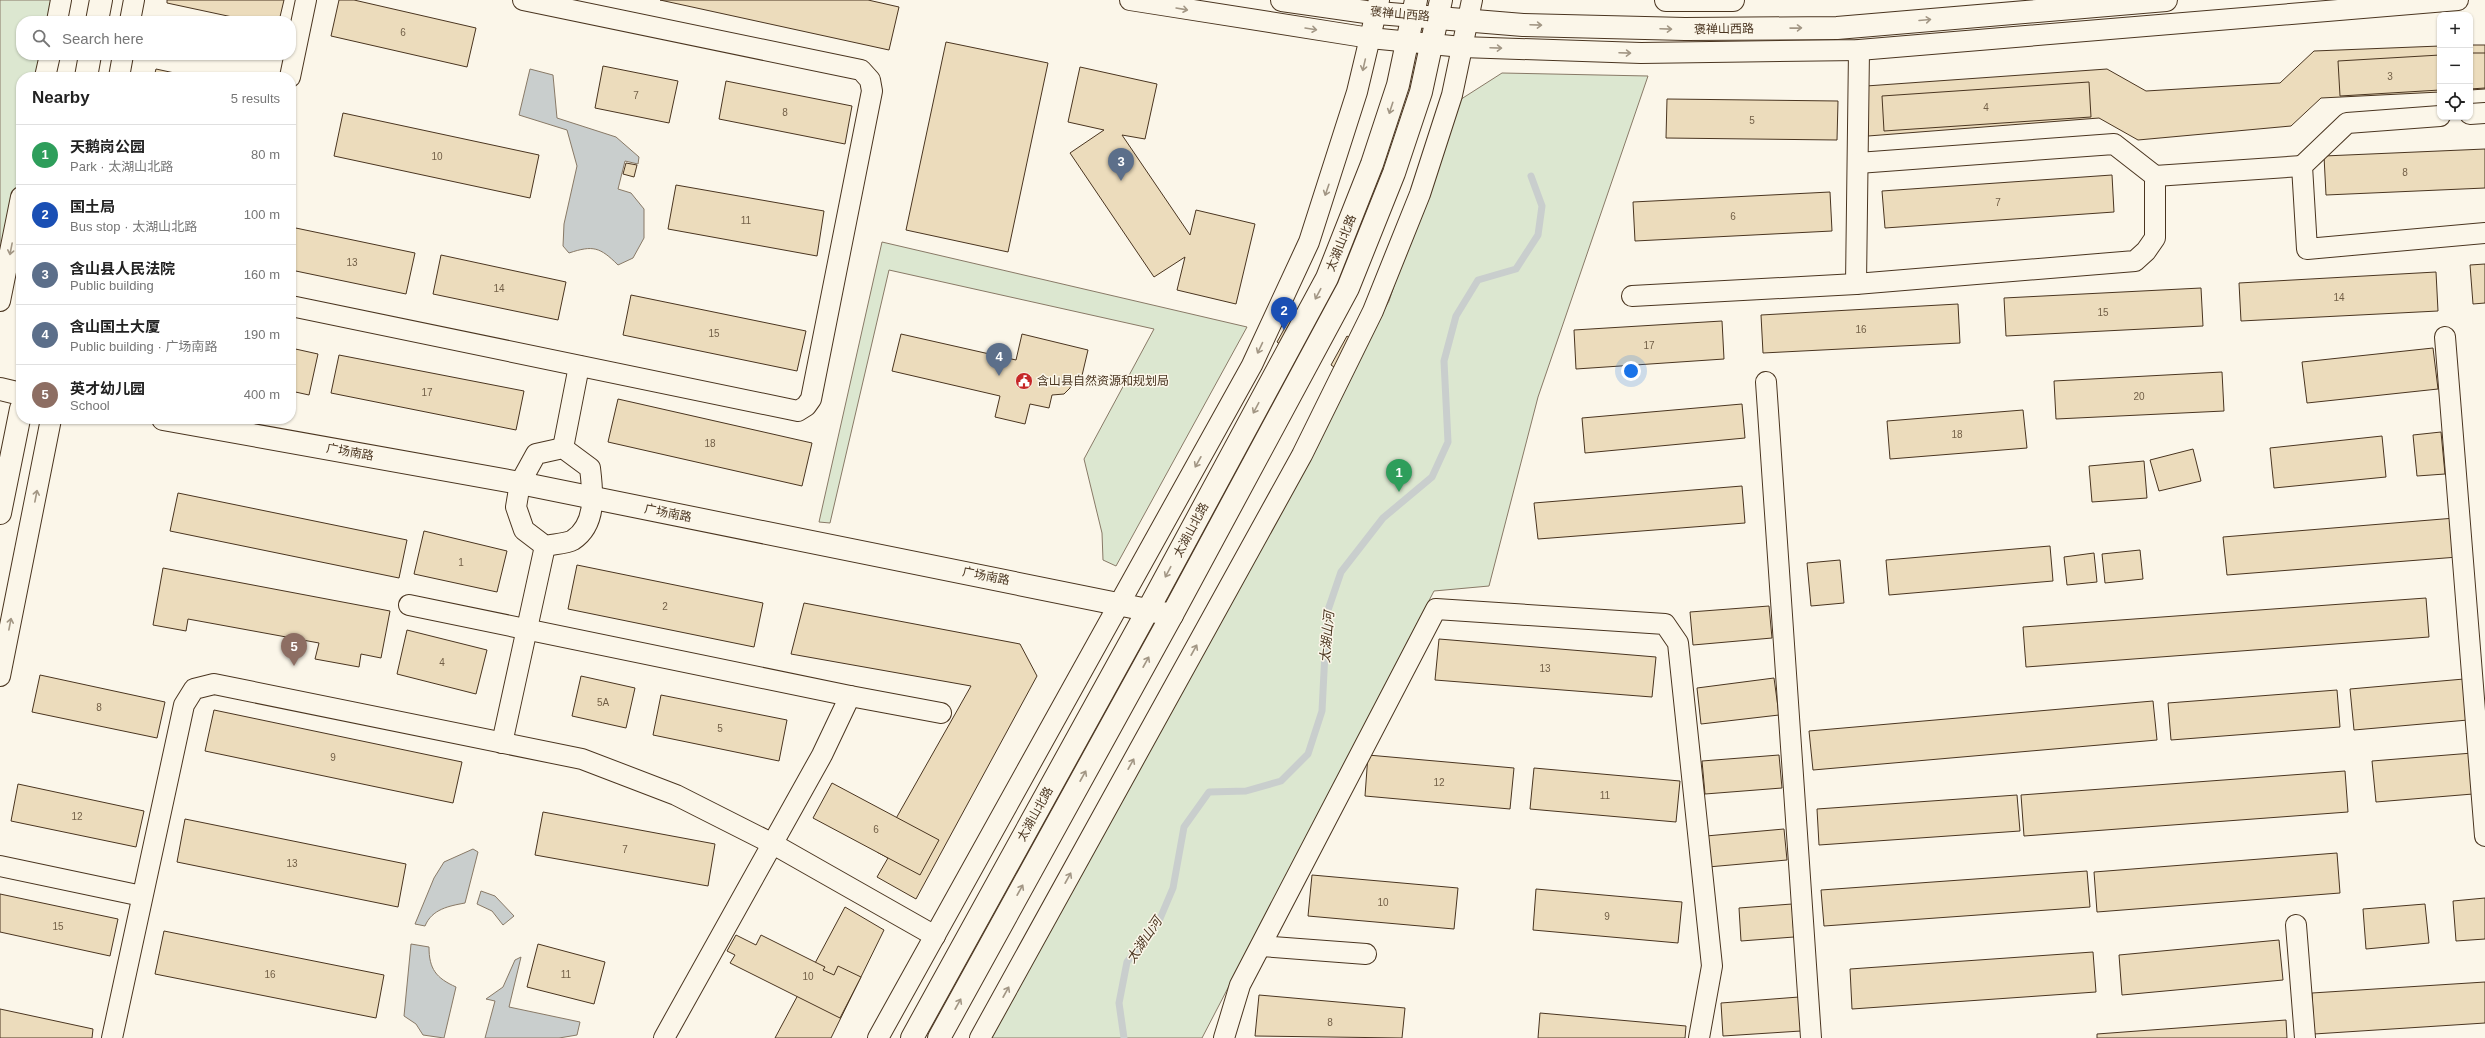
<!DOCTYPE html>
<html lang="en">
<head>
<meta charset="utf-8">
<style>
	body { margin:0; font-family:Arial,"Noto Sans SC",sans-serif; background:#f2f2f2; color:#222 }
	.controls { position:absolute; right:12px; top:12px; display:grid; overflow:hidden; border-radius:8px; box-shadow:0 1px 3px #0004 }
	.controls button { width:36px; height:36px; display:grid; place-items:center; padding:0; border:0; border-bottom:1px solid #e0e0e0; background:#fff; color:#222; font:20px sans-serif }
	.you { position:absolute; left:1631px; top:371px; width:14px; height:14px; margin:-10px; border:3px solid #fff; border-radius:50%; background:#1a73e8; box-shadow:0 0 0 6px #1a73e833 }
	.badge { display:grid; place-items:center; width:26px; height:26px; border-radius:50%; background:#c62828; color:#fff; font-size:13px; font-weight:700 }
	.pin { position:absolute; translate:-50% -33px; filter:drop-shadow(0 1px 2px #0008) }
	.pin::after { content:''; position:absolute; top:21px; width:14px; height:12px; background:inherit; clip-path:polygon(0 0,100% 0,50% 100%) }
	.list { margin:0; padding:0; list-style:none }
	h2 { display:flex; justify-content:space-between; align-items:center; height:52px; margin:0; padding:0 16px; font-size:17px }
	h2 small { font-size:13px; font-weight:400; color:#767676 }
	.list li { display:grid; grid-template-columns:26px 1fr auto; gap:12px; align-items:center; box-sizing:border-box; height:60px; padding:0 16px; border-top:1px solid #e0e0e0 }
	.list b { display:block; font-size:15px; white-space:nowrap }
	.list p { margin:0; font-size:13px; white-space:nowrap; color:#767676 }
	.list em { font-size:13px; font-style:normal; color:#767676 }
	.icon { flex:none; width:22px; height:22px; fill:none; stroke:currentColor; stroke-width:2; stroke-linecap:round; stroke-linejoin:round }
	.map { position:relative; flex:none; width:2485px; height:1038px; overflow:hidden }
	.search { position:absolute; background:#fff; box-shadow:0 1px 3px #0004; left:16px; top:16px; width:280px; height:44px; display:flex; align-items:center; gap:10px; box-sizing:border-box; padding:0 14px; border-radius:16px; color:#767676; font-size:15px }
	.panel { position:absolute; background:#fff; box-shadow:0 1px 3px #0004; left:16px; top:72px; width:280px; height:352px; border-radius:16px }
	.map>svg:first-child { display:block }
	.green { fill:#dce7d0; stroke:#887966 }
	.water { fill:#c9cecd; stroke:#887966 }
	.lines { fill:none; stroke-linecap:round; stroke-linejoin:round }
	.stream { stroke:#c9cecd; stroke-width:7 }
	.building { fill:#ecdcbc; stroke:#4a3520 }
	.minor-casing { stroke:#4a3520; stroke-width:22 }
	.tertiary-casing { stroke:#4a3520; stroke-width:24 }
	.secondary-casing { stroke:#4a3520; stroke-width:24 }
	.primary-casing { stroke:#4a3520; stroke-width:24 }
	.minor { stroke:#fbf6e9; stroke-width:20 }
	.tertiary { stroke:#fbf6e9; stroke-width:22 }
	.secondary { stroke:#fbf6e9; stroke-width:22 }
	.primary { stroke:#fbf6e9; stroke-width:22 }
	.oneway { stroke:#a29684 }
	.labels { text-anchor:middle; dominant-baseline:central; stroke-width:3; stroke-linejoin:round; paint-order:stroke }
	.number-label { font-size:10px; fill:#725f47 }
	.street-label { font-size:12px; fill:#4a3520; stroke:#fbf6e9 }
	.poi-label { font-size:12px; fill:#4a3520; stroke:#fbf6e9; text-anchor:start }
	.water-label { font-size:13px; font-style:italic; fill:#4a3520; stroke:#fbf6e9 }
</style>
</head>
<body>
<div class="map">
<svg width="2485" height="1038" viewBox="0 0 2485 1038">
	<rect width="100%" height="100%" fill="#fbf6e9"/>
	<g class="green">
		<polygon points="0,0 57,0 53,21 21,21 21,55 47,55 42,77 21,77 21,189 0,298"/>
		<polygon points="1502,73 1648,76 1538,397 1489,586 1434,591 1202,1038 984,1038 1389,301 1455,103"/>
		<polygon points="882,242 1247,327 1116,566 1103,560 1102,533 1084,459 1154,329 889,270 830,523 819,522"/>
	</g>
	<g class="water">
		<path d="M 530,69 L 553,75 L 557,118 L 616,137 L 639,157 L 638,164 L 625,161 L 618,189 L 631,193 L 644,209 L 644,238 L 633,258 L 618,265 C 600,247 593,245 569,253 L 563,246 L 564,224 L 577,166 L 567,130 L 519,115 Z"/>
		<path d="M 473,849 L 478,852 L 465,903 C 449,906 432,909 425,926 L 415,924 L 434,878 L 444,862 Z"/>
		<polygon points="481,891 495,896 514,916 503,925 492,911 477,904"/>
		<path d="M 411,944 L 429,947 C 429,969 436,978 456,987 L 444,1038 L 423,1035 L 416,1024 L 404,1016 Z"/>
		<polygon points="521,957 509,1007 580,1022 577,1035 559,1038 485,1038 495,1001 486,999 503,987 515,960"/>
	</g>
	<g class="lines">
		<polyline class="stream" points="1124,1038 1119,1003 1127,962 1159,921 1173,888 1184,827 1209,792 1246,791 1281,781 1308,754 1322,711 1327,613 1341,572 1383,518 1432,477 1448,442 1444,361 1456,316 1478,280 1516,269 1538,235 1542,206 1531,176"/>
	</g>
	<g class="building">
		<polygon points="167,0 284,0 279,21 251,21 167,3"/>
		<polygon points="339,0 354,0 476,28 467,67 331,36"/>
		<polygon points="660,0 868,0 899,7 889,50"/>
		<polygon points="946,42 1048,63 1008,252 906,230"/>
		<polygon points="2470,45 2485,45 2485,89 2470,90"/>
		<polygon points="2440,46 2440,92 2321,98 2291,126 2138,140 2099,118 1868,136 1866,86 2107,69 2146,91 2280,83 2314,51"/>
		<polygon points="2470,53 2485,53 2485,88 2470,89"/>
		<polygon points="2440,55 2440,90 2340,96 2338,61"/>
		<polygon points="603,66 678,81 669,123 595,108"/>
		<polygon points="1080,67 1157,84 1145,139 1122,135 1190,235 1196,210 1255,224 1236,304 1177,290 1185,257 1154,277 1070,153 1104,130 1068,122"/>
		<polygon points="156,69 193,77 154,77"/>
		<polygon points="726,81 852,106 845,144 719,119"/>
		<polygon points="2089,82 2091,117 1884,131 1882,96"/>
		<polygon points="1667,99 1838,101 1837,140 1666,138"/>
		<polygon points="343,113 539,155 530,198 334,156"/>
		<polygon points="2485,149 2485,188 2326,195 2324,156"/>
		<polygon points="626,163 637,165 634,177 623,174"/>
		<polygon points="2112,175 2114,212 1885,228 1882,191"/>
		<polygon points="676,185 824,211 817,256 668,229"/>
		<polygon points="1830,192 1832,231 1635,241 1633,202"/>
		<polygon points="291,227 415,253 406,294 291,270"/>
		<polygon points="441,255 566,282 558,320 433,294"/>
		<polygon points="2485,264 2485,303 2473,304 2470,265"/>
		<polygon points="2436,272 2438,311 2241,321 2239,283"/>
		<polygon points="2201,288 2203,326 2006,336 2004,298"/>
		<polygon points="631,295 806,331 797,371 623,335"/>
		<polygon points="1958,304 1960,343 1763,353 1761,315"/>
		<polygon points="1293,313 1299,316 1283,346 1277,342"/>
		<polygon points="1722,321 1724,359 1576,369 1574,330"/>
		<polygon points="901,334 1016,360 1022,334 1088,350 1080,384 1072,382 1070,388 1064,394 1052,395 1049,408 1030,404 1025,424 995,417 1000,396 892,371"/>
		<polygon points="1347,336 1353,340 1337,369 1331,365"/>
		<polygon points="291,348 318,354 309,395 291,391"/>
		<polygon points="2433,348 2438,389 2307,403 2302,362"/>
		<polygon points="339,355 524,391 516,430 331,393"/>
		<polygon points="2222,372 2224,411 2056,419 2054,381"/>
		<polygon points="618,399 812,443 802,486 608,442"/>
		<polygon points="1742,404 1745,438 1585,453 1582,418"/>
		<polygon points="2023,410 2027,448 1890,459 1887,421"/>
		<polygon points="2441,432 2445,474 2417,476 2413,435"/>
		<polygon points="2382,436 2386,477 2274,488 2270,448"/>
		<polygon points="2193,449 2201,481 2159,491 2150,460"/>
		<polygon points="2144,461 2147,498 2092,502 2089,466"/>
		<polygon points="1742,486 1745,523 1538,539 1534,503"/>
		<polygon points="178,493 407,540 399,578 170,531"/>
		<polygon points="2455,518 2458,557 2227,575 2223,537"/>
		<polygon points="424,531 507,551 497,592 414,574"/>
		<polygon points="2050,546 2053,581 1889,595 1886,560"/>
		<polygon points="2140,550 2143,579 2105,583 2102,554"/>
		<polygon points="2094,553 2097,582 2067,585 2064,557"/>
		<polygon points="1840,560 1844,603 1811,606 1807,563"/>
		<polygon points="577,565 763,603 754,647 568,609"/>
		<polygon points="163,568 390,611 381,658 361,654 359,667 315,659 319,643 188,619 186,631 153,625"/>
		<polygon points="2426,598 2429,637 2026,667 2023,627"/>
		<polygon points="804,603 1020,644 1037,676 916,899 877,877 888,858 877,852 971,686 791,654"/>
		<polygon points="1769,606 1772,638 1693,645 1690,612"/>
		<polygon points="407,630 487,650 476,694 397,674"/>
		<polygon points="1439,639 1656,657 1652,697 1435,680"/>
		<polygon points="40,675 165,702 157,738 32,712"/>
		<polygon points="581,676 635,688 626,728 572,716"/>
		<polygon points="1774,678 1779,715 1701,724 1697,688"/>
		<polygon points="2464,679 2468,720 2354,730 2350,689"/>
		<polygon points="2337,690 2340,727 2171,740 2168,703"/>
		<polygon points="661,695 787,720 779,761 653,735"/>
		<polygon points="2153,701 2157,740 1813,770 1809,731"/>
		<polygon points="214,710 462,762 453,803 205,751"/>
		<polygon points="2485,752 2485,793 2376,802 2372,761"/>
		<polygon points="1368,755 1514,768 1510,809 1365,796"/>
		<polygon points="1779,755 1782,788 1705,794 1702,761"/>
		<polygon points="1534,768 1680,781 1676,822 1530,809"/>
		<polygon points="2345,771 2348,812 2024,836 2021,795"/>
		<polygon points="832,783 939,840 920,875 813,818"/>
		<polygon points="18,784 144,811 136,847 11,821"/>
		<polygon points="2017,795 2020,831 1819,845 1817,809"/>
		<polygon points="543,812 715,844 708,886 535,855"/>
		<polygon points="185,819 406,864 398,907 177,862"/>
		<polygon points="1784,829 1787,860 1708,867 1706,836"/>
		<polygon points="2337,853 2340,893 2097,912 2094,872"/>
		<polygon points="2087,871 2090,907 1824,926 1821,890"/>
		<polygon points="1312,875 1458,888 1454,929 1308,916"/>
		<polygon points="1536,889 1682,902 1678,943 1533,930"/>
		<polygon points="0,894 118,919 110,956 0,932"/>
		<polygon points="2485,898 2485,939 2456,941 2453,901"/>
		<polygon points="1792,904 1794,937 1741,941 1739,908"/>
		<polygon points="2425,904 2429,943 2366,949 2363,909"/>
		<polygon points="845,907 884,930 831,1038 775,1038"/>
		<polygon points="164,931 384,975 376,1018 155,974"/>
		<polygon points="736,935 756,945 761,935 825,967 823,970 834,975 838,966 861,977 840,1018 730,963 735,955 727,951"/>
		<polygon points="2279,940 2283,980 2122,995 2119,955"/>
		<polygon points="538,944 605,962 594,1004 527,987"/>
		<polygon points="2093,952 2096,992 1852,1009 1850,969"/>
		<polygon points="2485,982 2485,1023 2314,1034 2312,993"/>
		<polygon points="1259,995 1405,1008 1402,1038 1255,1036"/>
		<polygon points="1799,997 1801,1031 1723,1036 1721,1003"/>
		<polygon points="0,1009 93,1029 92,1038 0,1038"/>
		<polygon points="1540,1013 1686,1026 1685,1038 1538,1038"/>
		<polygon points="2286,1020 2287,1038 2097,1038 2097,1034"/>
	</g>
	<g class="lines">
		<g class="minor-casing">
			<g id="minor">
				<polyline points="1130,0 1370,38 1462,47 1641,53 1859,50 2458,0"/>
				<polyline points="57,21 61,0"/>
				<polyline points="130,21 134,0"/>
				<polyline points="45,77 50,55"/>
				<polyline points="119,77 123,55"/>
				<polyline points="290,77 306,0"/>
				<polyline points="2470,114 2485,113"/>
				<polyline points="2440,116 2347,123 2302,166 2307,249 2485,233"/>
				<polyline points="2155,176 2302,166"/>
				<polyline points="1856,284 1859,50"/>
				<polyline points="1632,296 1856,284 2135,261 2146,251 2155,238 2155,176 2114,144 1858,163"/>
				<polyline points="0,301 21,197"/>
				<polyline points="291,306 798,411 806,406 811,399 872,91 870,80 861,70 523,0"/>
				<polyline points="2445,337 2485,836"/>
				<polyline points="1766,382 1811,1038"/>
				<path d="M 563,448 L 590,468 C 593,493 597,524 573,540 C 566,544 553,544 545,546 L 524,530 L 516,507 L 520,483 L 536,454 Z"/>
				<polyline points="563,448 579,366"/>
				<polyline points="409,605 850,696 941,713"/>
				<polyline points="0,676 51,419"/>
				<polyline points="502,743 545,546"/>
				<polyline points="0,866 142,896"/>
				<polyline points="2296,925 2305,1038"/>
				<polyline points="1261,946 1366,954"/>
				<polyline points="112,1038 184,705 194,689 214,684 582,759 676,795 773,844 935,936"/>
				<polyline points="664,1038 822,755 850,696"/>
				<polyline points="878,1038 1252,365 1309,242 1357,92 1379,0"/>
				<polyline points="980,1038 1302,455 1373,311 1420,194 1452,95 1472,0"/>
				<polyline points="1224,1038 1240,985 1436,609 1665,624 1678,643 1712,966 1699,1038"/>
			</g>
		</g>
		<g class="tertiary-casing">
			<g id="tertiary">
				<polyline points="0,389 21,394"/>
				<polyline points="163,419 520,483 1172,615"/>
			</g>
		</g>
		<g class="secondary-casing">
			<g id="secondary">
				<polyline points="1282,0 1366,12 1523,25 1685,29 1837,28 2166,0"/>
				<polyline points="1666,0 1733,0"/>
				<polyline points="97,21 101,0"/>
				<polyline points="86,77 90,55"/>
				<polyline points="0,513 21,409"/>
			</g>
		</g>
		<g class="primary-casing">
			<g id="primary">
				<polyline points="912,1038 1148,610 1327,278 1372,164 1398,85 1416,0"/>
				<polyline points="939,1038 1172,615 1348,288 1394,173 1421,92 1441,0"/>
			</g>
		</g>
		<use href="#minor" class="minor"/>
		<use href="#tertiary" class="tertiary"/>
		<use href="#secondary" class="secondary"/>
		<use href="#primary" class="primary"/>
	</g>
	<defs><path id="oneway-shaft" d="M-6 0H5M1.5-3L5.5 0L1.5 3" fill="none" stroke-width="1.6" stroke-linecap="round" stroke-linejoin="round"/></defs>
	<g class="oneway">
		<use href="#oneway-shaft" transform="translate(1182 9) rotate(10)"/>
		<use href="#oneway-shaft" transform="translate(1925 20) rotate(-5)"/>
		<use href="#oneway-shaft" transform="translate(1536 25) rotate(2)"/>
		<use href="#oneway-shaft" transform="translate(1796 28) rotate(-1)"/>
		<use href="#oneway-shaft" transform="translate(1311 29) rotate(9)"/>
		<use href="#oneway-shaft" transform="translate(1666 29) rotate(2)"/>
		<use href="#oneway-shaft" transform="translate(1496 48) rotate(2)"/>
		<use href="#oneway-shaft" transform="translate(1625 53) rotate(2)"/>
		<use href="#oneway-shaft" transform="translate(1364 65) rotate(103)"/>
		<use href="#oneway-shaft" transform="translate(1391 108) rotate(108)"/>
		<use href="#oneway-shaft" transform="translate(1327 190) rotate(109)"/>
		<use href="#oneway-shaft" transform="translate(11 249) rotate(101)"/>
		<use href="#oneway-shaft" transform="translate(1318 294) rotate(118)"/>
		<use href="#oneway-shaft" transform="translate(1260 348) rotate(115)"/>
		<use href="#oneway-shaft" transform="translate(1256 408) rotate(118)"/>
		<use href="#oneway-shaft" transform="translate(1198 462) rotate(119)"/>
		<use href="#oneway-shaft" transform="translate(36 496) rotate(-79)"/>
		<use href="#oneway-shaft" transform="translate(1168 572) rotate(118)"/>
		<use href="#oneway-shaft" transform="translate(10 624) rotate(-79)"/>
		<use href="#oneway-shaft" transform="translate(1194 650) rotate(-61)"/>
		<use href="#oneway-shaft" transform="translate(1146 662) rotate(-61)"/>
		<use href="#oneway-shaft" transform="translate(1131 764) rotate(-61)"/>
		<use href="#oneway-shaft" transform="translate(1083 776) rotate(-61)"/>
		<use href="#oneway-shaft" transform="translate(1068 878) rotate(-61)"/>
		<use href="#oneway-shaft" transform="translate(1020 890) rotate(-61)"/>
		<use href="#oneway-shaft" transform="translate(1006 992) rotate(-61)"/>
		<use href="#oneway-shaft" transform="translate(958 1004) rotate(-61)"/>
	</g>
	<defs>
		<g id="civic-disc" transform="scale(0.9)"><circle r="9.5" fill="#c62828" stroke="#fbf6e9"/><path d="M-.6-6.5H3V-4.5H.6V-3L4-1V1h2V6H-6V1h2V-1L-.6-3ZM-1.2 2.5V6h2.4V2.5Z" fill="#fff"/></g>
	</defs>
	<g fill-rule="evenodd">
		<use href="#civic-disc" x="1024" y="381"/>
	</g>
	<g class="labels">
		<g class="number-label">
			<text x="403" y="32">6</text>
			<text x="2390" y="76">3</text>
			<text x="636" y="95">7</text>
			<text x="1986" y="107">4</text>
			<text x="785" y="112">8</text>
			<text x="1752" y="120">5</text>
			<text x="437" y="156">10</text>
			<text x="2405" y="172">8</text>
			<text x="1998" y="202">7</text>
			<text x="1733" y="216">6</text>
			<text x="746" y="220">11</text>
			<text x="352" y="262">13</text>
			<text x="499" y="288">14</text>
			<text x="2339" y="297">14</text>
			<text x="2103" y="312">15</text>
			<text x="1861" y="329">16</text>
			<text x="714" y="333">15</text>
			<text x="1649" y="345">17</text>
			<text x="427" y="392">17</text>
			<text x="2139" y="396">20</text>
			<text x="1957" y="434">18</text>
			<text x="710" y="443">18</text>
			<text x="461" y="562">1</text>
			<text x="665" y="606">2</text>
			<text x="442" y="662">4</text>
			<text x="1545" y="668">13</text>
			<text x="603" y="702">5A</text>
			<text x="99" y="707">8</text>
			<text x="720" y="728">5</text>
			<text x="333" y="757">9</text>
			<text x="1439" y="782">12</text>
			<text x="1605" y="795">11</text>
			<text x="77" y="816">12</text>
			<text x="876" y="829">6</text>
			<text x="625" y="849">7</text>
			<text x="292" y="863">13</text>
			<text x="1383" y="902">10</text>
			<text x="1607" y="916">9</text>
			<text x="58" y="926">15</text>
			<text x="270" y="974">16</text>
			<text x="566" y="974">11</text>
			<text x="808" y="976">10</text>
			<text x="1330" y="1022">8</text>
		</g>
		<g class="street-label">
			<text transform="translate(1400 14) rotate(5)">褒禅山西路</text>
			<text transform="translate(1724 29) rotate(-1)">褒禅山西路</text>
			<text transform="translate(1341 243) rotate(-68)">太湖山北路</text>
			<text transform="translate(350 452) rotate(10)">广场南路</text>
			<text transform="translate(668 513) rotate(11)">广场南路</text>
			<text transform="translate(1191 530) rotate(-62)">太湖山北路</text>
			<text transform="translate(986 576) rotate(11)">广场南路</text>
			<text transform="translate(1035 814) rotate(-61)">太湖山北路</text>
		</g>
		<g class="poi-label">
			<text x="1037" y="381">含山县自然资源和规划局</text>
		</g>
		<g class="water-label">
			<text transform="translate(1327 637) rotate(-85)">太湖山河</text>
			<text transform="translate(1144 940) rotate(-56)">太湖山河</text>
		</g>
	</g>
</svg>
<div class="controls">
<button>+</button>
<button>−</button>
<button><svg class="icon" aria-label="locate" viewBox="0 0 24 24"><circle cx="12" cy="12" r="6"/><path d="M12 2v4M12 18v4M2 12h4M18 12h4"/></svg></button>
</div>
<div class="you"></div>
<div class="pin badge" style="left:1399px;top:492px;background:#2e9e5b">1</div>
<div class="pin badge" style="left:1284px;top:330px;background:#1a4fb4">2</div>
<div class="pin badge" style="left:1121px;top:181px;background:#5c6f8a">3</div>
<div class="pin badge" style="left:999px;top:376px;background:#5c6f8a">4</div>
<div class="pin badge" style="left:294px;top:666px;background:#8d6e63">5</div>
<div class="search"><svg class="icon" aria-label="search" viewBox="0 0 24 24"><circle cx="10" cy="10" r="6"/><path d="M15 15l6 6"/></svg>Search here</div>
<section class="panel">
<h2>Nearby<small>5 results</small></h2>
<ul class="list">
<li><span class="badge" style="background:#2e9e5b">1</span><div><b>天鹅岗公园</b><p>Park · 太湖山北路</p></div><em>80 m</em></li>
<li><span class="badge" style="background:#1a4fb4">2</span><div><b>国土局</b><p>Bus stop · 太湖山北路</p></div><em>100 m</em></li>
<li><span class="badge" style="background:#5c6f8a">3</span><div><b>含山县人民法院</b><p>Public building</p></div><em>160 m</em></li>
<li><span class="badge" style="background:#5c6f8a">4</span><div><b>含山国土大厦</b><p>Public building · 广场南路</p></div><em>190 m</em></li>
<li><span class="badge" style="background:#8d6e63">5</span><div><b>英才幼儿园</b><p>School</p></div><em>400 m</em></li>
</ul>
</section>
</div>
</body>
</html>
